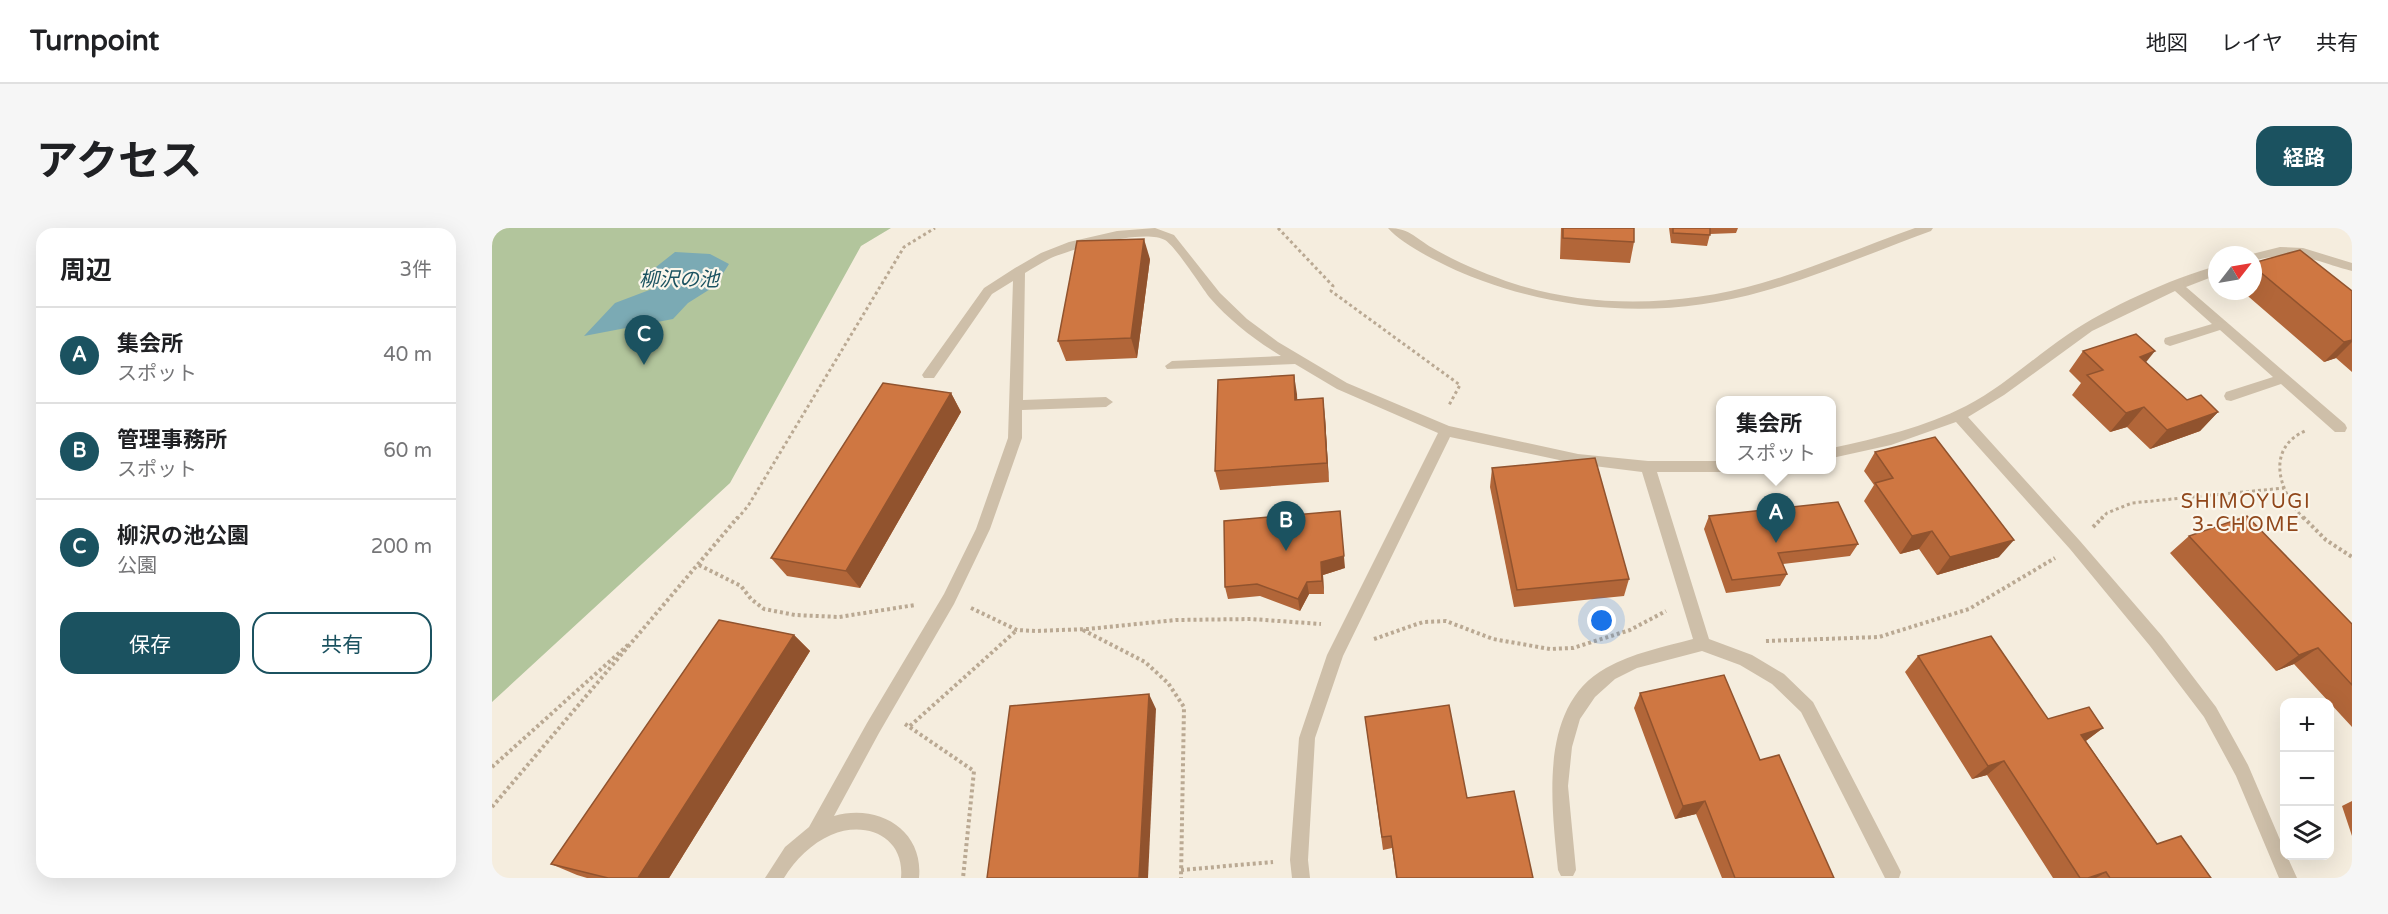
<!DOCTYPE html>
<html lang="ja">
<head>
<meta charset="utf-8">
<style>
	body { margin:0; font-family:"Varela Round","Noto Sans JP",sans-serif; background:#f6f6f6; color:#202124 }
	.controls { position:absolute; right:18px; bottom:18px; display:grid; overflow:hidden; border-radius:12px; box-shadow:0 6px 24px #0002 }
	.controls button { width:54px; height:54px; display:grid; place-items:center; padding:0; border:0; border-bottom:2px solid #e0e0e0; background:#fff; color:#202124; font:30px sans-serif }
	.compass { position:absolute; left:1716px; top:18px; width:54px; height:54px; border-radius:50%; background:#fff; box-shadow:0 6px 24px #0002; rotate:59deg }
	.you { position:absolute; left:1110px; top:393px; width:21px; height:21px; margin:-15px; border:4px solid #fff; border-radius:50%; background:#1a73e8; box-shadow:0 0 0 9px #1a73e833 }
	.badge { display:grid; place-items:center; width:39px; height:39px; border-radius:50%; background:#1b5260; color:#fff; font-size:20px; font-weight:700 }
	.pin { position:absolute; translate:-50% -50px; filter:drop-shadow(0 2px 3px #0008) }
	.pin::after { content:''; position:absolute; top:32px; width:21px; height:18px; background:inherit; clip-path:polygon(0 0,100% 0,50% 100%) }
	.popup { position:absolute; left:1224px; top:168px; width:120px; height:78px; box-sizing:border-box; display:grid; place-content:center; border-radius:12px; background:#fff; filter:drop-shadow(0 2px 4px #0005); font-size:20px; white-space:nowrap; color:#757577 }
	.popup b { font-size:22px; color:#202124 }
	.popup::after { content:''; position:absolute; left:50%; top:100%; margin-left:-12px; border:12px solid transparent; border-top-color:#fff }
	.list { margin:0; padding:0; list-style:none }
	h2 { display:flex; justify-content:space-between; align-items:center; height:78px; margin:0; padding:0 24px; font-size:26px }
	h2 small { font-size:20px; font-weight:400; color:#757577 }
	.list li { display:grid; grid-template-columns:39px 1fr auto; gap:18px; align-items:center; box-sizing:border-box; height:96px; padding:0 24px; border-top:2px solid #e0e0e0 }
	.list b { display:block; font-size:22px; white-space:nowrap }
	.list p { margin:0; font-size:20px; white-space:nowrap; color:#757577 }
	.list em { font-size:20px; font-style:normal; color:#757577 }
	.actions { display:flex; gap:12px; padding:18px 24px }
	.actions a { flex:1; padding:14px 0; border:2px solid #1b5260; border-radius:18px; text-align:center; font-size:21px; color:#1b5260 }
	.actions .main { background:#1b5260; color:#fff }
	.icon { flex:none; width:33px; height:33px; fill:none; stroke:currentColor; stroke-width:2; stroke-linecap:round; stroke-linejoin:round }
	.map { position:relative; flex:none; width:1860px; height:650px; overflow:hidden; border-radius:18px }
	header { display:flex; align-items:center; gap:36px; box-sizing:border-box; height:84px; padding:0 30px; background:#fff; border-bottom:2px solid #e0e0e0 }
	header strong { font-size:28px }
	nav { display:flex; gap:33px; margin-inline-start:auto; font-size:21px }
	.intro { display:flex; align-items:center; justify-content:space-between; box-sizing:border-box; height:144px; padding:0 36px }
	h1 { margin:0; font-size:42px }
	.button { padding:15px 27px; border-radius:18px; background:#1b5260; color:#fff; font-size:21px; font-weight:700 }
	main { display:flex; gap:36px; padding:0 36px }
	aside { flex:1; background:#fff; border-radius:18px; box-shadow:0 6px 24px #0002 }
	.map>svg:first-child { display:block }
	.green { fill:#b2c59c }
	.water { fill:#7baab4 }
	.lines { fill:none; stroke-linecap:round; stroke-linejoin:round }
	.path-far1 { stroke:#baa993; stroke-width:3; stroke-dasharray:3 3; stroke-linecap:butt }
	.path { stroke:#baa993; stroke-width:4; stroke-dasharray:3 3; stroke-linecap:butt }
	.minor { fill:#cebfa9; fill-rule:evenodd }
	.wall { fill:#b26639 }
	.shaded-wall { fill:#91532e }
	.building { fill:#cf7742; stroke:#91532e; stroke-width:1.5 }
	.labels { text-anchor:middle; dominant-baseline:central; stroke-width:4.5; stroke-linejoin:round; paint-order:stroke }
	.water-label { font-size:20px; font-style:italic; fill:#1b5260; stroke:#fbf6eb }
	.neighbourhood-label { font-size:20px; letter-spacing:1.5px; fill:#90471b; stroke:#fbf6eb }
</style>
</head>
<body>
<header>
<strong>Turnpoint</strong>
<nav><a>地図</a><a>レイヤ</a><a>共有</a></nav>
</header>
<div class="intro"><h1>アクセス</h1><a class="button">経路</a></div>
<main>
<aside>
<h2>周辺<small>3件</small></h2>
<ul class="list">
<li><span class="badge">A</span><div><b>集会所</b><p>スポット</p></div><em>40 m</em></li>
<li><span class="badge">B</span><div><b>管理事務所</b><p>スポット</p></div><em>60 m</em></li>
<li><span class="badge">C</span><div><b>柳沢の池公園</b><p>公園</p></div><em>200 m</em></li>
</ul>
<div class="actions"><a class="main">保存</a><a>共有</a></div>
</aside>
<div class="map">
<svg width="1860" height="650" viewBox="0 0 1860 650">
	<rect width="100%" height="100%" fill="#f5edde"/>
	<polygon class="green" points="0,0 399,0 369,18 238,255 0,474"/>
	<polygon class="water" points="183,24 218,26 237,36 223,58 196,75 181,91 92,108 123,75 160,61 164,39"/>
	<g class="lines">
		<g class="path-far1">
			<polyline points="786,0 841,58 839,63 968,157 956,179"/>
			<polyline points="245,291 256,278 412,19 443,0"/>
			<polyline points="1609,291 1615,285 1640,275 1792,260"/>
			<path d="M 1812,291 C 1787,264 1772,220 1815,202"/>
		</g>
		<g class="path">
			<polyline points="1811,289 1834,312 1860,329"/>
			<polyline points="1601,299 1611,289"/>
			<polyline points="207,337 249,358 259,371 272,381 303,387 347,389 423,377"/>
			<polyline points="479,380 525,402 543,403 596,401 684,392 759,391 829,396"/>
			<polyline points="591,402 653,434 676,455 692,479 689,650"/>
			<polyline points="882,411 931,394 954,393 1001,411 1058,421 1081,420 1138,402 1174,383"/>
			<polyline points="1274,413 1387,409 1477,381 1563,330"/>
			<polyline points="413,496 482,543 471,650"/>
			<polyline points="418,498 525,402"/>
			<polyline points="0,539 137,416"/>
			<polyline points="0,579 246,289"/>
			<polyline points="689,642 781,634"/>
		</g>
		<g class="minor">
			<path d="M 663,0 L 682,7 L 728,65 L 755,91 L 786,114 L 855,155 L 957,198 L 1086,226 L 1156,233 L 1228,233 L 1228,242 L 1233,242 L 1228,244 L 1165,244 L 1217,411 L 1260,427 L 1292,446 L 1321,474 L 1406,638 L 1409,644 L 1407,650 L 1393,650 L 1309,484 L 1280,456 L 1248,437 L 1210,423 L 1145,440 L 1123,451 L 1103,469 L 1088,491 L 1080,519 L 1076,558 L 1084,642 L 1081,648 L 1069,648 L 1066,642 C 1060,578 1045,478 1114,440 C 1141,425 1171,419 1201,411 L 1150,244 L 1086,236 L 958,209 L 851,428 L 823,510 L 816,632 L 818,650 L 800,650 L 798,632 L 807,510 L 835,427 L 946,205 L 845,161 L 803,136 L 675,141 L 673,138 L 680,133 L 789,128 C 763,112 738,93 718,70 C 708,57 684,19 673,12 C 652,0 578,21 557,31 C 549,35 541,40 533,45 L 531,172 L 614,169 L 621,174 L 614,179 L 530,182 L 530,210 L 498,301 L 462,376 L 387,505 L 342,588 C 385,575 432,601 427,650 L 409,650 C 413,609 374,592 339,607 C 320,615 303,632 292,650 L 273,650 L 293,619 L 317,599 L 375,495 L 452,366 L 484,301 L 516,210 L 521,53 L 500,66 L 442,150 L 432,150 L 430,147 L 432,144 L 492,60 L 523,40 L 549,25 L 577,14 L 625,3 Z"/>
			<path d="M 896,0 C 919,0 925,12 944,22 C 969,36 996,47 1023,56 C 1101,81 1191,78 1270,55 C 1322,40 1372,18 1423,0 L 1441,0 L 1439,3 C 1384,23 1329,47 1272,63 C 1179,90 1082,86 991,53 C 965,44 913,20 896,0 Z"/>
			<path d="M 1788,19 L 1811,20 L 1860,35 L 1860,43 C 1819,32 1805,21 1761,33 L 1761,27 L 1756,27 Z"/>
			<path d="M 1725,38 L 1725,47 L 1694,59 L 1853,196 L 1855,200 L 1853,204 L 1843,204 L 1789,156 L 1739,173 L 1734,172 L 1732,168 L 1734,164 L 1781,149 L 1728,102 L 1678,118 L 1673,116 L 1672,113 L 1673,110 L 1720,96 L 1683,63 L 1600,103 L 1512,167 L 1476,189 L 1588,313 L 1670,408 L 1724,479 L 1756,537 L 1792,621 L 1792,628 L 1795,628 L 1805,650 L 1787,650 L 1744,548 L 1712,489 L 1658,418 L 1578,321 L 1464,194 L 1399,217 L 1340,230 L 1340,220 C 1386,210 1433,199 1474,178 C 1511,159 1541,130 1575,107 C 1616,79 1678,51 1725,38 Z"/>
		</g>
	</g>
	<g class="wall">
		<polygon points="1069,0 1142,0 1142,14 1138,35 1068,31"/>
		<polygon points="1177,0 1246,0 1244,5 1218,6 1215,18 1179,15"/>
		<polygon points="658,31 645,130 574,133 566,113"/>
		<polygon points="1761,35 1860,63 1860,144 1844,130 1832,134 1750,63 1761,63"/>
		<polygon points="1591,123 1654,134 1695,172 1726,184 1708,203 1658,221 1635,199 1618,204 1580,167 1589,155 1577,143"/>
		<polygon points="459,165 469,184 368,360 295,348 279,330"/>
		<polygon points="805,166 805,172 833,189 837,254 728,262 723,243"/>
		<polygon points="1383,224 1507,329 1445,347 1427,321 1408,326 1372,273 1382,257 1372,243"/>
		<polygon points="1000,240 1137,351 1132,368 1022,379 998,259"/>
		<polygon points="1217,288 1366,316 1358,328 1291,336 1295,346 1288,358 1234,365 1212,301"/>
		<polygon points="1697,308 1860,396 1860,499 1802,436 1784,443 1678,325"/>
		<polygon points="853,340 831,347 832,366 817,366 808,383 768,368 736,371 733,359"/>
		<polygon points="302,407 318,423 177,650 95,650 85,647 59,636"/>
		<polygon points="1426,428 1556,491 1611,500 1594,513 1665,616 1719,650 1561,650 1495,547 1480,551 1413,444"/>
		<polygon points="1148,465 1268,532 1342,650 1230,650 1204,586 1183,591 1142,480"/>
		<polygon points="873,489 975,570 1041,650 904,650 900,620 891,622"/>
		<polygon points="1860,573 1860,608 1850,578"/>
	</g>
	<g class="shaded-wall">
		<polygon points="652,11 658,31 645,130 639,110"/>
		<polygon points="1860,112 1860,114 1844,130 1832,134 1852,114"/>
		<polygon points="1663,123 1647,143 1648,129"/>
		<polygon points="802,147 805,166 806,191 803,172"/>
		<polygon points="459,165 469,184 368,360 354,343"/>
		<polygon points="831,170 833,189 837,254 835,235"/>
		<polygon points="1652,179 1635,199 1618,204 1634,185"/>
		<polygon points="1726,184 1708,203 1658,221 1675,202"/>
		<polygon points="848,283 853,340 831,347 832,366 830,353 829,334"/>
		<polygon points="1440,303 1427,321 1408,326 1420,308"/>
		<polygon points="1522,312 1507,329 1445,347 1458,329"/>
		<polygon points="815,354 817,366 808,383 806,371"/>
		<polygon points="302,407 318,423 177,650 146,650"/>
		<polygon points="1826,420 1802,436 1784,443 1807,427"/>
		<polygon points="657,466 664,481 656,650 647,650"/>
		<polygon points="1611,500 1592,514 1589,507"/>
		<polygon points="1512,533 1495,547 1480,551 1496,538"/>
		<polygon points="1213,573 1204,586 1183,591 1191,578"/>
		<polygon points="1614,644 1604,650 1596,650"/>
	</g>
	<g class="building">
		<polygon points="1071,0 1142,0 1142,14 1071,10"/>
		<polygon points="1181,0 1218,0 1218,7 1181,5"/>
		<polygon points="652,11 639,110 566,113 585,13"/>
		<polygon points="1808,22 1860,63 1860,112 1852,114 1761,38 1761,35"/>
		<polygon points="1644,106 1663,123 1648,129 1695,172 1709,167 1726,184 1675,202 1652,179 1634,185 1595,147 1611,142 1591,123"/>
		<polygon points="802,147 803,172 831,170 835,235 723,243 726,152"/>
		<polygon points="391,155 459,165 354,343 279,330"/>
		<polygon points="1443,209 1522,312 1458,329 1440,303 1420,308 1383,255 1401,250 1383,224"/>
		<polygon points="1103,230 1137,351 1025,362 1000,240"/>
		<polygon points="1346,274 1366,316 1286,325 1295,346 1240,352 1217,288"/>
		<polygon points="848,283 852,328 829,334 830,353 815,354 806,371 765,356 733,359 732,293"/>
		<polygon points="1755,288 1860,396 1860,457 1826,420 1807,427 1697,308"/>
		<polygon points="227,392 302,407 146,650 116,650 59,636"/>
		<polygon points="1499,408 1556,491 1597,479 1611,500 1589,507 1665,616 1689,608 1719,650 1618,650 1614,644 1596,650 1588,650 1512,533 1496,538 1426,428"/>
		<polygon points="1232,447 1268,532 1287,527 1342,650 1243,650 1213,573 1191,578 1148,465"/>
		<polygon points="657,466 647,650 495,650 518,478"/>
		<polygon points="957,477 975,570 1022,563 1041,650 905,650 899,608 890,609 873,489"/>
	</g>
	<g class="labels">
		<g class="water-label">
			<text x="187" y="52">柳沢の池</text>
		</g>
		<g class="neighbourhood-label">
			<text x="1754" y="274">SHIMOYUGI<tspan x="1754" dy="23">3-CHOME</tspan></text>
		</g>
	</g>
</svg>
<div class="controls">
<button>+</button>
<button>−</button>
<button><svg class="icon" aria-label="layers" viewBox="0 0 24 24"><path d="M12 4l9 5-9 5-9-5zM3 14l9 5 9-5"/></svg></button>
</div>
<svg class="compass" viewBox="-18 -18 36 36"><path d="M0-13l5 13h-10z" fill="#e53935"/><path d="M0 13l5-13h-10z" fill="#757577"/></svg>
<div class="you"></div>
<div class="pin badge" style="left:1284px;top:315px">A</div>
<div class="popup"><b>集会所</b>スポット</div>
<div class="pin badge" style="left:794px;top:323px">B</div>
<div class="pin badge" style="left:152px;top:137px">C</div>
</div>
</main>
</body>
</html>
